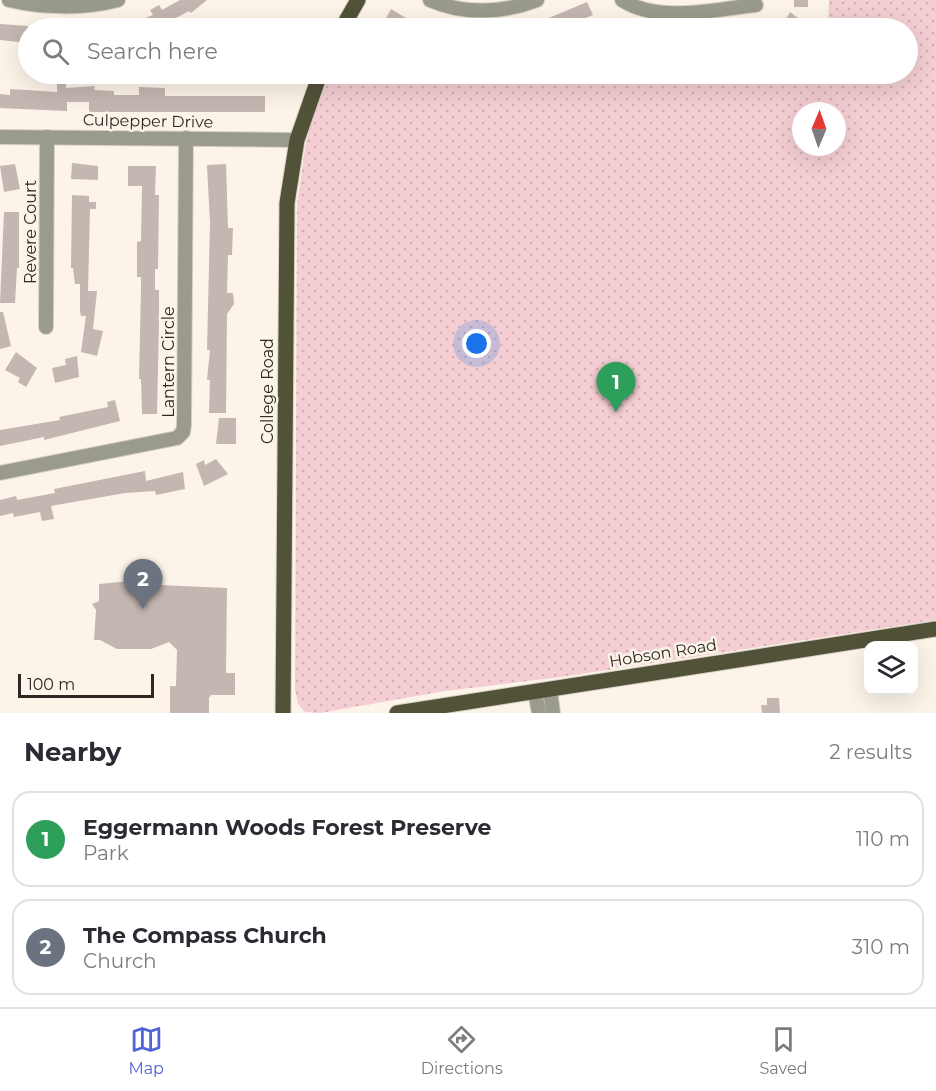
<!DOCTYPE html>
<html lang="en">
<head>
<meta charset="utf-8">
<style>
	body { margin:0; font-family:Montserrat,sans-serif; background:#f7f7f7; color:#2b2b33 }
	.controls { position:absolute; right:18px; bottom:18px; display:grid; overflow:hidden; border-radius:12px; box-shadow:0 6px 24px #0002 }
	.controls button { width:54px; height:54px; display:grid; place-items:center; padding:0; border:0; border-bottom:2px solid #e1e1e2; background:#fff; color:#2b2b33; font:30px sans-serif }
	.compass { position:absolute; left:792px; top:102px; width:54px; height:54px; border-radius:50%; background:#fff; box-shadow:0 6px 24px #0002; rotate:2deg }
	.scale { position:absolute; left:18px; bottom:15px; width:136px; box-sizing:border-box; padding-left:6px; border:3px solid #2c2925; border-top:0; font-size:16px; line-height:21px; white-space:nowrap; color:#2c2925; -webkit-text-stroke:4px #fcf4e8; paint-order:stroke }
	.you { position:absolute; left:477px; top:344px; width:21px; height:21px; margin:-15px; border:4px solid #fff; border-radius:50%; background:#1a73e8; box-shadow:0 0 0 9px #1a73e833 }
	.badge { display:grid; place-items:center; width:39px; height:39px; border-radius:50%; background:#5062d7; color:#fff; font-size:20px; font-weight:700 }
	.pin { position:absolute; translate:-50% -50px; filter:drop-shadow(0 2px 3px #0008) }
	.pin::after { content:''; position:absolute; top:32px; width:21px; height:18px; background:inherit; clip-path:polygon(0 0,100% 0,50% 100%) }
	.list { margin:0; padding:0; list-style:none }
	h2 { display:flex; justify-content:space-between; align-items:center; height:78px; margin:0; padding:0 24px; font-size:26px }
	h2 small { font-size:20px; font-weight:400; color:#7c7c81 }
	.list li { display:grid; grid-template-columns:39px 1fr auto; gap:18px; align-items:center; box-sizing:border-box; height:96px; margin:0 12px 12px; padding:0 12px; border:2px solid #e1e1e2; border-radius:18px }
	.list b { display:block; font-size:22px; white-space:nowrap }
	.list p { margin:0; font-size:20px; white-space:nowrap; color:#7c7c81 }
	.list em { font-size:20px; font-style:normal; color:#7c7c81 }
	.icon { flex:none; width:33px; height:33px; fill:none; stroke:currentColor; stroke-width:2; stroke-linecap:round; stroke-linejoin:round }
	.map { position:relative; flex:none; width:936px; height:713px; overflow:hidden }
	.search { position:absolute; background:#fff; box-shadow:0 6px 24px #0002; left:18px; right:18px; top:18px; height:66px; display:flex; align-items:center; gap:15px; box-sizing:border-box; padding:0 21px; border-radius:33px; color:#7c7c81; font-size:22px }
	.sheet { height:294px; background:#fff }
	nav { display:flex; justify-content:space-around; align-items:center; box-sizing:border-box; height:84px; border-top:2px solid #e1e1e2; background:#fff; font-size:16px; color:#7c7c81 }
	nav a { display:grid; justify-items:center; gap:3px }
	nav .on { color:#5062d7 }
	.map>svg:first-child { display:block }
	.park { fill:url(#park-dots); fill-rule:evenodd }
	.building { fill:#c4b6b0 }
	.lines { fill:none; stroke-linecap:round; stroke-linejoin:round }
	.minor-casing { stroke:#d7cfc5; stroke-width:16 }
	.major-casing { stroke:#d7cfc5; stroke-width:17 }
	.minor { stroke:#9a9b8c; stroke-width:14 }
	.major { stroke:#515237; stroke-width:15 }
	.labels { text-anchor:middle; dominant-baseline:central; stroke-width:5; stroke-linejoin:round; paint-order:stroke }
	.street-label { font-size:16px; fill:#2c2925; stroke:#fcf4e8 }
</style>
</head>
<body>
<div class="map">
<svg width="936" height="713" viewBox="0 0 936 713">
	<defs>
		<pattern id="park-dots" width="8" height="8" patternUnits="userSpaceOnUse" patternTransform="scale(1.5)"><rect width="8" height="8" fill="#f4ced2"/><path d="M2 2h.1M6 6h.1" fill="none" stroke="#d1b1b4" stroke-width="1.8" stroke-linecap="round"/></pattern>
	</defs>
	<rect width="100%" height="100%" fill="#fcf4e8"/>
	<path class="park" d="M 829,0 L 936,0 L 936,620 L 561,677 L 445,691 L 320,713 L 305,712 L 298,704 L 295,690 L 297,204 L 307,135 L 328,74 L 826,80 L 827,74 L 908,74 L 908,28 L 828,28 ZM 801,111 L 837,111 L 837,147 L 801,147 Z"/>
	<g class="building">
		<polygon points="180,0 207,0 191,13 189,11 157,28 121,28 126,26 124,22 134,18 135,22 153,15 150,10 159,5 162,10"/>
		<rect x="794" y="0" width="14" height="7"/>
		<polygon points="587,2 593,15 561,28 525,28"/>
		<polygon points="391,9 411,21 430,26 429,28 392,28 383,24"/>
		<polygon points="790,12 806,24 802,28 781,28"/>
		<polygon points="0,24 28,26 28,43 0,40"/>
		<polygon points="57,84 66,84 66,88 95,86 94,90 114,91 114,95 139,95 139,87 165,88 165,96 265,96 265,112 89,112 89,102 67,102 67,111 0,108 0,94 10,95 10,89 57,92"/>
		<polygon points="72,163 98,166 98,180 71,179"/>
		<polygon points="15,164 20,189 4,192 0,166"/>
		<polygon points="226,164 228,228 233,228 232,255 228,255 227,293 233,293 234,304 227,314 226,413 209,413 210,380 207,380 210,350 207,350 210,223 207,165"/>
		<polygon points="128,166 156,166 155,195 159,195 158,269 155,269 155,290 159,290 159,323 157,414 142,414 141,379 139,379 141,288 141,277 137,277 137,242 141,241 142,186 128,186"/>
		<polygon points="72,195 89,196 89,202 96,202 96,209 90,209 88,291 97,291 93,329 103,331 97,356 81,352 86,316 81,316 80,311 80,284 75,284 73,268 71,268"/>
		<polygon points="4,212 19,212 19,268 17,268 15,303 0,303"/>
		<polygon points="0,312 3,312 11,346 0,349"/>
		<polygon points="16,352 37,368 26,387 18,382 20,378 5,370"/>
		<polygon points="77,356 79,377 55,383 52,368 66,365 65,359"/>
		<polygon points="115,400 120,421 44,440 44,437 0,446 0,430 60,420 59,417 108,407 107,402"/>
		<polygon points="219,418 236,418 236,444 216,444"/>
		<polygon points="216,459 228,474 204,486 196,464 204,460 205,465"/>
		<polygon points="145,471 146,481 183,472 185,489 156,495 155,491 125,493 51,506 54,519 42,521 40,512 14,517 13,513 0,516 0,500 16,496 17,500 55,493 54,489"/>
		<polygon points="130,574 150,574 150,582 160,582 160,585 227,588 226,673 235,673 235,695 211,695 209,698 209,713 170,713 170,686 176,686 177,650 169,642 151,649 117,649 100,640 94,640 96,610 92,604 99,601 99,584 130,581"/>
		<polygon points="767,698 779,698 780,713 762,713 761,705 767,705"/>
	</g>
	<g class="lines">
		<g class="minor-casing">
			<g id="minor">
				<path d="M 9,0 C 42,8 84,9 118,0"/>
				<path d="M 430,0 C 464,15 504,13 537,0"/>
				<path d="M 622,0 C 660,24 714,9 756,5"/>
				<polyline points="0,137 297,140"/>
				<polyline points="46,327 47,137"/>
				<polyline points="0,473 177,438 183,432 184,425 186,138"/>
				<polyline points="550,690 553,713"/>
				<polyline points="535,692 539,713"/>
			</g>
		</g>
		<g class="major-casing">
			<g id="major">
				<polyline points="342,28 358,0"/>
				<polyline points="283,713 287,203 297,140 320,74"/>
				<polyline points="397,713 936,629"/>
			</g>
		</g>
		<use href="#minor" class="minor"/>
		<use href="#major" class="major"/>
	</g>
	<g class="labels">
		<g class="street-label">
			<text transform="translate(148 121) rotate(1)">Culpepper Drive</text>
			<text transform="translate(30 232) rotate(-90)">Revere Court</text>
			<text transform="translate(168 362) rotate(-90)">Lantern Circle</text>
			<text transform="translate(267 391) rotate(-90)">College Road</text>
			<text transform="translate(663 653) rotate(-9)">Hobson Road</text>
		</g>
	</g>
</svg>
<div class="controls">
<button><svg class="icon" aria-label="layers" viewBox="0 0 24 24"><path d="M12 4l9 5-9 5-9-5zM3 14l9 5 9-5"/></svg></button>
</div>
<svg class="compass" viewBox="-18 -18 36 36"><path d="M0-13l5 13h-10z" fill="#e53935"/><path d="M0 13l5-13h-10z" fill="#7c7c81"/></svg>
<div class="scale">100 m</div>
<div class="you"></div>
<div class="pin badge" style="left:616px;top:412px;background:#2e9e5b">1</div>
<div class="pin badge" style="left:143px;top:609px;background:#6b7280">2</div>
<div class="search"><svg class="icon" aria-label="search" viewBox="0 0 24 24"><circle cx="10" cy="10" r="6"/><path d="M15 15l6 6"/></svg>Search here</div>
</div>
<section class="sheet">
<h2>Nearby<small>2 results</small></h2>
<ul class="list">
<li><span class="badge" style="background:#2e9e5b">1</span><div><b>Eggermann Woods Forest Preserve</b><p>Park</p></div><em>110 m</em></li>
<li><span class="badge" style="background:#6b7280">2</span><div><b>The Compass Church</b><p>Church</p></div><em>310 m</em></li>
</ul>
</section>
<nav>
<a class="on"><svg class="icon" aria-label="map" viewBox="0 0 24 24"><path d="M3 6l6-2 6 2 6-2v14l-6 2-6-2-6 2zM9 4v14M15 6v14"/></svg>Map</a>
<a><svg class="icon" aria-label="directions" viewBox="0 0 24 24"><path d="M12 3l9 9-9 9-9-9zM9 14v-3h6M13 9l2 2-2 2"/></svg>Directions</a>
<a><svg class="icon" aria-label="saved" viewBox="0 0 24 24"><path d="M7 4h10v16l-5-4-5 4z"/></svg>Saved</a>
</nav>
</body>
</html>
